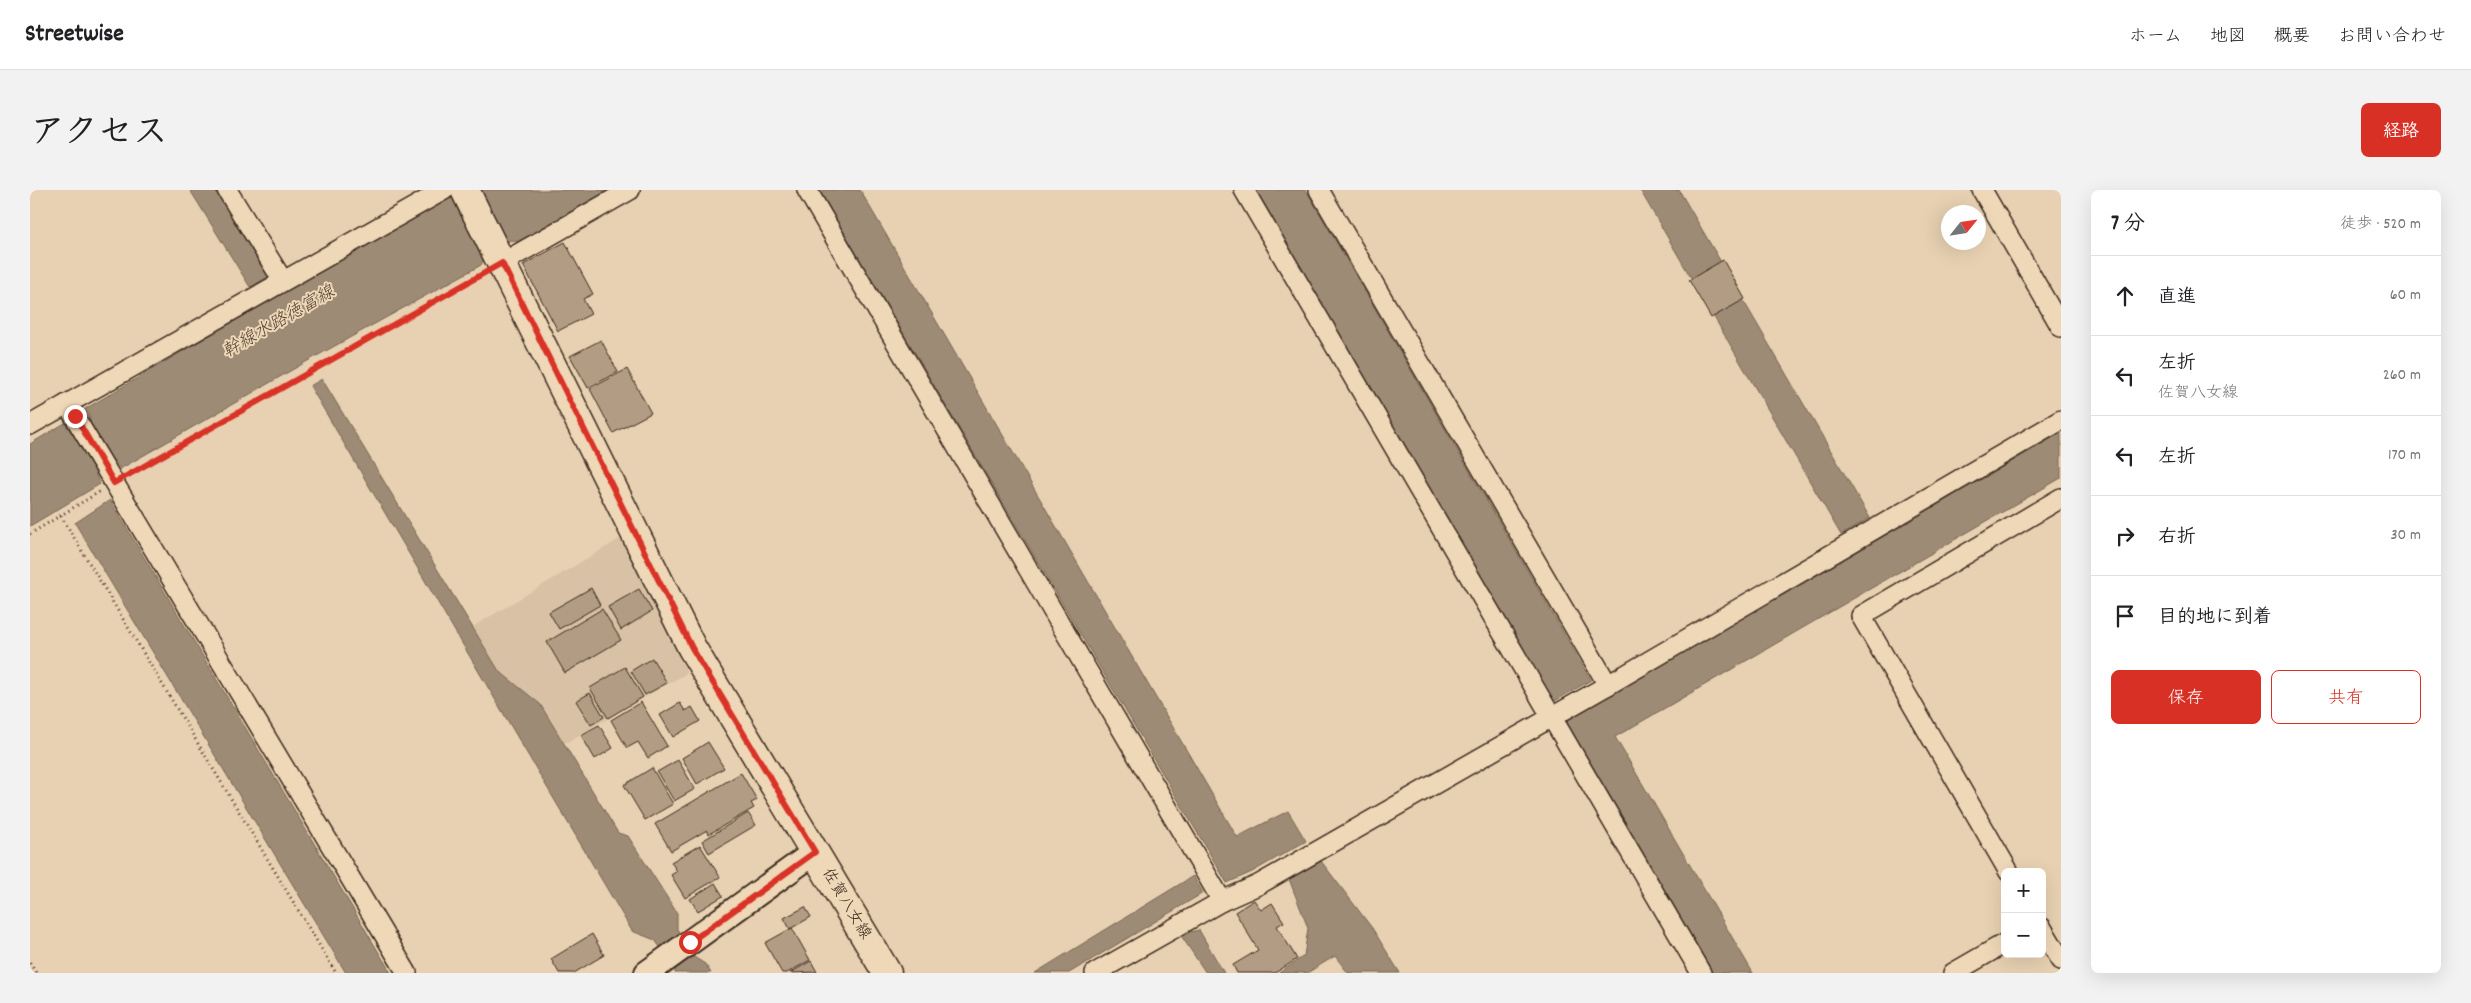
<!DOCTYPE html>
<html lang="ja">
<head>
<meta charset="utf-8">
<style>
	body { margin:0; font-family:Dekko,"Klee One",sans-serif; background:#f2f2f2; color:#202124 }
	.controls { position:absolute; right:15px; bottom:15px; display:grid; overflow:hidden; border-radius:8px; box-shadow:0 5px 20px #0002 }
	.controls button { width:45px; height:45px; display:grid; place-items:center; padding:0; border:0; border-bottom:1px solid #e0e0e0; background:#fff; color:#202124; font:25px sans-serif }
	.compass { position:absolute; left:1911px; top:15px; width:45px; height:45px; border-radius:50%; background:#fff; box-shadow:0 5px 20px #0002; rotate:60deg }
	.stop { position:absolute; width:15px; height:15px; margin:-11px; border:4px solid #d93025; border-radius:50%; background:#fff }
	.stop.end { background:#d93025; border-color:#fff; box-shadow:0 1px 5px #0008 }
	.list { margin:0; padding:0; list-style:none }
	h2 { display:flex; justify-content:space-between; align-items:center; height:65px; margin:0; padding:0 20px; font-size:21px }
	h2 small { font-size:16px; font-weight:400; color:#757577 }
	.list li { display:grid; grid-template-columns:32px 1fr auto; gap:15px; align-items:center; box-sizing:border-box; height:80px; padding:0 20px; border-top:1px solid #e0e0e0 }
	.list b { display:block; font-size:19px; white-space:nowrap }
	.list p { margin:0; font-size:16px; white-space:nowrap; color:#757577 }
	.list em { font-size:16px; font-style:normal; color:#757577 }
	.actions { display:flex; gap:10px; padding:15px 20px }
	.actions a { flex:1; padding:11px 0; border:1px solid #d93025; border-radius:8px; text-align:center; font-size:18px; color:#d93025 }
	.actions .main { background:#d93025; color:#fff }
	.icon { flex:none; width:28px; height:28px; fill:none; stroke:currentColor; stroke-width:2; stroke-linecap:round; stroke-linejoin:round }
	.map { position:relative; flex:none; width:2031px; height:783px; overflow:hidden; border-radius:8px }
	header { display:flex; align-items:center; gap:30px; box-sizing:border-box; height:70px; padding:0 25px; background:#fff; border-bottom:1px solid #e0e0e0 }
	header strong { font-size:24px }
	nav { display:flex; gap:28px; margin-inline-start:auto; font-size:18px }
	.intro { display:flex; align-items:center; justify-content:space-between; box-sizing:border-box; height:120px; padding:0 30px }
	h1 { margin:0; font-size:35px }
	.button { padding:12px 22px; border-radius:8px; background:#d93025; color:#fff; font-size:18px; font-weight:700 }
	main { display:flex; gap:30px; padding:0 30px }
	aside { flex:1; background:#fff; border-radius:8px; box-shadow:0 5px 20px #0002 }
	.map>svg:first-child { display:block }
	.built { fill:#d8c1a4 }
	.water { fill:#9e8b74; stroke:#766452 }
	.building { fill:#b29d84; stroke:#3b2a1e }
	.lines { fill:none; stroke-linecap:round; stroke-linejoin:round }
	.minor-casing { stroke:#3b2a1e; stroke-width:22 }
	.tertiary-casing { stroke:#3b2a1e; stroke-width:28 }
	.primary-casing { stroke:#3b2a1e; stroke-width:31 }
	.path { stroke:#3b2a1e; stroke-width:3; stroke-dasharray:1 4; stroke-linecap:butt }
	.minor { stroke:#efd8b8; stroke-width:19 }
	.tertiary { stroke:#efd8b8; stroke-width:24 }
	.primary { stroke:#efd8b8; stroke-width:28 }
	.route { stroke:#d93025; stroke-width:6 }
	.labels { text-anchor:middle; dominant-baseline:central; stroke-width:4; stroke-linejoin:round; paint-order:stroke }
	.street-label { font-size:16px; fill:#3b2a1e; stroke:#efd8b8 }
	.water-label { font-size:18px; font-style:italic; fill:#544234; stroke:#efd8b8 }
</style>
</head>
<body>
<header>
<strong>Streetwise</strong>
<nav><a>ホーム</a><a>地図</a><a>概要</a><a>お問い合わせ</a></nav>
</header>
<div class="intro"><h1>アクセス</h1><a class="button">経路</a></div>
<main>
<div class="map">
<svg width="2031" height="783" viewBox="0 0 2031 783">
	<rect width="100%" height="100%" fill="#e8d1b2"/>
	<filter id="ink" filterUnits="userSpaceOnUse"><feTurbulence type="fractalNoise" baseFrequency=".02" numOctaves="2"/><feDisplacementMap in="SourceGraphic" scale="10" xChannelSelector="R" yChannelSelector="G"/><feConvolveMatrix kernelMatrix="1 2 1 2 8 2 1 2 1" color-interpolation-filters="sRGB"/></filter>
	<g filter="url(#ink)">
		<polygon class="built" points="593,347 657,483 511,567 434,442"/>
		<g class="water">
			<polygon points="160,0 185,0 238,87 220,97"/>
			<polygon points="452,0 580,0 489,52 481,50 456,64 451,75 274,173 90,279 84,270 64,281 70,294 0,336 0,254 35,233 41,242 61,232 55,219 416,6 430,13"/>
			<polygon points="789,0 830,0 1207,647 1258,621 1276,651 1222,682 1197,693"/>
			<polygon points="1226,0 1276,0 1561,490 1523,512"/>
			<polygon points="1610,0 1649,0 1840,328 1811,345"/>
			<polygon points="292,189 469,481 510,514 588,643 598,646 647,723 647,739 664,767 675,774 681,783 645,783 645,778 625,750 602,741 280,196"/>
			<polygon points="2031,243 2031,288 1585,547 1723,783 1683,783 1536,531"/>
			<polygon points="80,310 361,783 316,783 45,333"/>
			<polygon points="1291,671 1342,738 1370,783 1318,783 1305,766 1277,783 1249,783 1274,766 1278,738 1259,689"/>
			<polygon points="1163,686 1173,703 1039,783 1005,783"/>
			<polygon points="1169,740 1194,783 1176,783 1152,747 1160,742"/>
		</g>
		<g class="building">
			<polygon points="535,52 563,104 553,109 561,124 528,141 493,75"/>
			<polygon points="1693,70 1715,109 1681,128 1659,90"/>
			<polygon points="571,150 588,182 558,198 540,166"/>
			<polygon points="597,179 621,223 583,243 560,199"/>
			<polygon points="561,398 570,415 529,439 519,422"/>
			<polygon points="609,399 622,421 591,440 578,417"/>
			<polygon points="572,419 591,450 535,483 517,452"/>
			<polygon points="622,468 637,493 615,505 601,481"/>
			<polygon points="595,477 613,507 578,528 560,498"/>
			<polygon points="560,503 574,527 561,535 546,511"/>
			<polygon points="611,512 637,556 618,568 608,552 597,558 581,530"/>
			<polygon points="650,513 655,521 662,517 670,531 643,547 630,525"/>
			<polygon points="569,535 583,558 565,569 551,545"/>
			<polygon points="678,552 694,578 667,594 652,568"/>
			<polygon points="648,570 665,599 644,611 627,582"/>
			<polygon points="622,578 643,614 615,630 594,595"/>
			<polygon points="711,583 727,610 721,613 724,618 679,644 677,640 641,661 625,634"/>
			<polygon points="718,623 726,635 679,663 672,651"/>
			<polygon points="670,655 690,687 655,708 641,685 647,681 641,672"/>
			<polygon points="685,693 693,706 668,721 660,709"/>
			<polygon points="1224,710 1231,720 1242,713 1254,732 1247,736 1267,769 1245,783 1207,783 1203,775 1228,760 1205,722"/>
			<polygon points="775,717 781,727 760,739 754,728"/>
			<polygon points="762,738 780,770 757,783 752,783 735,753"/>
			<polygon points="562,744 574,765 544,783 529,783 521,769"/>
			<polygon points="781,771 787,782 760,783"/>
		</g>
		<g class="lines">
			<g class="minor-casing">
				<g id="minor">
					<polyline points="197,0 253,91"/>
					<polyline points="777,0 1192,711"/>
					<polyline points="1214,0 1671,783"/>
					<polyline points="1289,0 1578,495"/>
					<polyline points="1952,0 2031,137"/>
					<polyline points="472,73 600,0"/>
					<polyline points="37,214 377,783"/>
					<polyline points="0,235 414,0"/>
					<polyline points="1979,682 1831,426 2031,308"/>
					<polyline points="2012,738 2031,770"/>
					<polyline points="1065,783 1192,711 1228,695 1578,495 2031,230"/>
					<polyline points="1923,783 1975,753"/>
				</g>
			</g>
			<g class="tertiary-casing">
				<polyline id="tertiary" points="617,783 785,662"/>
			</g>
			<g class="primary-casing">
				<polyline id="primary" points="435,0 662,458 857,783"/>
			</g>
			<g class="path">
				<polyline points="99,285 454,83"/>
				<polyline points="31,326 306,783"/>
				<polyline points="0,344 69,302"/>
				<polyline points="0,773 6,783"/>
			</g>
			<use href="#minor" class="minor"/>
			<use href="#tertiary" class="tertiary"/>
			<use href="#primary" class="primary"/>
		</g>
	</g>
	<g class="lines" filter="url(#ink)">
		<polyline class="route" points="45,226 84,293 472,73 662,458 785,662 660,752"/>
	</g>
	<g class="labels">
		<g class="street-label">
			<text transform="translate(816 714) rotate(59)">佐賀八女線</text>
		</g>
		<g class="water-label">
			<text transform="translate(249 133) rotate(-30)">幹線水路徳富線</text>
		</g>
	</g>
</svg>
<div class="controls">
<button>+</button>
<button>−</button>
</div>
<svg class="compass" viewBox="-18 -18 36 36"><path d="M0-13l5 13h-10z" fill="#e53935"/><path d="M0 13l5-13h-10z" fill="#757577"/></svg>
<div class="stop" style="left:660px;top:752px"></div>
<div class="stop end" style="left:45px;top:226px"></div>
</div>
<aside>
<h2>7 分<small>徒歩 · 520 m</small></h2>
<ul class="list">
<li><svg class="icon" aria-label="ahead" viewBox="0 0 24 24"><path d="M12 20V5M6 11l6-6 6 6"/></svg><div><b>直進</b></div><em>60 m</em></li>
<li><svg class="icon" aria-label="left" viewBox="0 0 24 24"><path d="M17 20v-9H6M10 6l-5 5 5 5"/></svg><div><b>左折</b><p>佐賀八女線</p></div><em>260 m</em></li>
<li><svg class="icon" aria-label="left" viewBox="0 0 24 24"><path d="M17 20v-9H6M10 6l-5 5 5 5"/></svg><div><b>左折</b></div><em>170 m</em></li>
<li><svg class="icon" aria-label="right" viewBox="0 0 24 24"><path d="M7 20v-9h11M14 6l5 5-5 5"/></svg><div><b>右折</b></div><em>30 m</em></li>
<li><svg class="icon" aria-label="arrive" viewBox="0 0 24 24"><path d="M6 21V4h12l-3 4 3 4H6"/></svg><div><b>目的地に到着</b></div></li>
</ul>
<div class="actions"><a class="main">保存</a><a>共有</a></div>
</aside>
</main>
</body>
</html>
